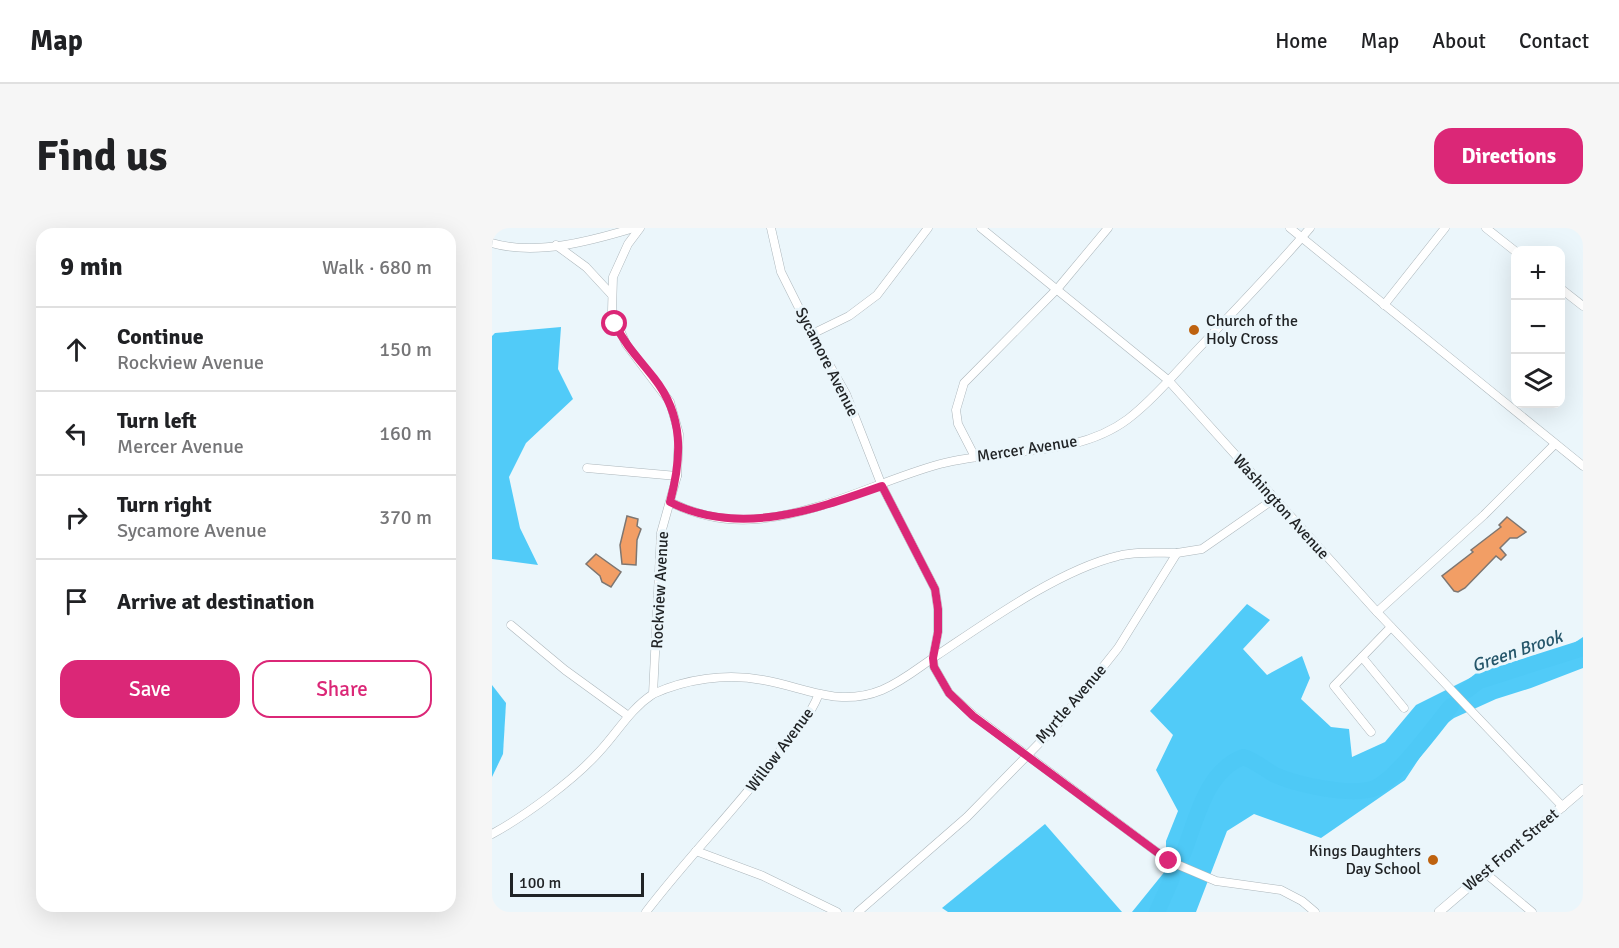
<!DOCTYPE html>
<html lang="en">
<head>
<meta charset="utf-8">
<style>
	body { margin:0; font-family:Signika,sans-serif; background:#f6f6f6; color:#202124 }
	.controls { position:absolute; right:18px; top:18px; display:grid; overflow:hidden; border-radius:12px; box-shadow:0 6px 24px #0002 }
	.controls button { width:54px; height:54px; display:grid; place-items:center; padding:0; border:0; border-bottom:2px solid #e0e0e0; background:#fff; color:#202124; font:30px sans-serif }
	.scale { position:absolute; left:18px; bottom:15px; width:134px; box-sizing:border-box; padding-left:6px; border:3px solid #212426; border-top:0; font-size:16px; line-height:21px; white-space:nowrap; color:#212426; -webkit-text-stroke:4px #ebf6fb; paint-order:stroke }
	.stop { position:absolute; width:18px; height:18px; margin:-14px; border:4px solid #db2777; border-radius:50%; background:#fff }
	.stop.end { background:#db2777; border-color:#fff; box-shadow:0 2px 6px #0008 }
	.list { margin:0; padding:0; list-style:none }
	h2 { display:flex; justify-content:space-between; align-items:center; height:78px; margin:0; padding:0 24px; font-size:26px }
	h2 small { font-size:20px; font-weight:400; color:#757577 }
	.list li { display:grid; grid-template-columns:39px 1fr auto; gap:18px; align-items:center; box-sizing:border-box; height:84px; padding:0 24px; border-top:2px solid #e0e0e0 }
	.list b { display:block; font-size:22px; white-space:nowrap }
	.list p { margin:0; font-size:20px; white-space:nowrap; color:#757577 }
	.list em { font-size:20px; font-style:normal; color:#757577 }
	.actions { display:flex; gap:12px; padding:18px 24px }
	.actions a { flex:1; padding:14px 0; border:2px solid #db2777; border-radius:18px; text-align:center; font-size:21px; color:#db2777 }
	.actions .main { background:#db2777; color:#fff }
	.icon { flex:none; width:33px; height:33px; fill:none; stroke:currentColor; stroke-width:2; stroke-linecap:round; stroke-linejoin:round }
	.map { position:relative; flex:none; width:1091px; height:684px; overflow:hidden; border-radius:18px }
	header { display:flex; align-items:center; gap:36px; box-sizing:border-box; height:84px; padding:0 30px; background:#fff; border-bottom:2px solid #e0e0e0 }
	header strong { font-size:28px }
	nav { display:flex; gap:33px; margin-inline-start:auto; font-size:21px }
	.intro { display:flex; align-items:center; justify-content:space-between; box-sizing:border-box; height:144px; padding:0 36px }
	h1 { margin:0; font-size:42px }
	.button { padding:15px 27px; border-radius:18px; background:#db2777; color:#fff; font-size:21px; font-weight:700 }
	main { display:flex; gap:36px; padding:0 36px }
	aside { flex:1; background:#fff; border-radius:18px; box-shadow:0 6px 24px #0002 }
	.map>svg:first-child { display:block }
	.forest { fill:#51cbf8 }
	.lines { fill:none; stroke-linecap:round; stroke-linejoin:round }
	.river { stroke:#4ec9f6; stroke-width:16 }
	.building { fill:#f29e65; stroke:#7e7671; stroke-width:1.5 }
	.minor-casing { stroke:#acb6bb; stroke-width:9 }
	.tertiary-casing { stroke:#acb6bb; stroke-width:10 }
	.minor { stroke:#fff; stroke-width:8 }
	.tertiary { stroke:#fff; stroke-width:9 }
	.route { stroke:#db2777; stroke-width:8 }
	.poi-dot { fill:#be620f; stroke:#ebf6fb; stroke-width:2 }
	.labels { text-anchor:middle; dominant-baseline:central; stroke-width:6; stroke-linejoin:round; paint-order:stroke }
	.poi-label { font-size:16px; fill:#212426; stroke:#ebf6fb; text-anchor:start }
	.street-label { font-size:16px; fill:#212426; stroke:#ebf6fb }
	.water-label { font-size:18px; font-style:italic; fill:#25566a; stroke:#ebf6fb }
</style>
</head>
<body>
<header>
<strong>Map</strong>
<nav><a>Home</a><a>Map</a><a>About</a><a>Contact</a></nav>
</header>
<div class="intro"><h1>Find us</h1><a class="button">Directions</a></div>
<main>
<aside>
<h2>9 min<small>Walk · 680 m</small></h2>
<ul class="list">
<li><svg class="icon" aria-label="ahead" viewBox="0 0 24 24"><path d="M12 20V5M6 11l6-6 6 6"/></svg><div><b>Continue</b><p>Rockview Avenue</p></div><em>150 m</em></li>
<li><svg class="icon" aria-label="left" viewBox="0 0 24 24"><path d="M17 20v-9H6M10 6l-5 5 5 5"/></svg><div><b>Turn left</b><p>Mercer Avenue</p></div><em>160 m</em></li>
<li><svg class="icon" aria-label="right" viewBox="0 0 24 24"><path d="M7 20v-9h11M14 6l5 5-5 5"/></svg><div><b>Turn right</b><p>Sycamore Avenue</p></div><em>370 m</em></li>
<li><svg class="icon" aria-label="arrive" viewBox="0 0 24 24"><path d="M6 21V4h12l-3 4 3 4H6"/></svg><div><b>Arrive at destination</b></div></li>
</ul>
<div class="actions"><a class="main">Save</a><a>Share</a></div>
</aside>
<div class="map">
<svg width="1091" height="684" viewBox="0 0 1091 684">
	<rect width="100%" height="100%" fill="#ebf6fb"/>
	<g class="forest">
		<polygon points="69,99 66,141 81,171 34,215 17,249 28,300 46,337 0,331 0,108 3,105"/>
		<polygon points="755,376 778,392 751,421 775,447 810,428 818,450 809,471 839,499 857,501 860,529 893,514 924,477 982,448 1076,419 1091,409 1091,440 1039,460 1004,471 962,490 946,502 913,552 829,610 762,586 735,603 704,684 640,684 674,642 674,613 686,583 664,542 681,507 658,483"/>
		<polygon points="0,457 14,475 11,526 0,549"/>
		<polygon points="553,596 630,684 456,684 450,680"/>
	</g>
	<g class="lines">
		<g class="river">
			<polyline points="974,463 987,453 1091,420"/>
			<path d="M 691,626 C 705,591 713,544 751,529 C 764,533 772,541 783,547 C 806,557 860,569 883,560 C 905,550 943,498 959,478"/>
			<polyline points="665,684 680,650"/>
		</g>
	</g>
	<g class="building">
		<polygon points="135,288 146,291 145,298 149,301 145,312 144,337 130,336 128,317"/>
		<polygon points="1015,289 1034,304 1025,310 1018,310 1008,320 1014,327 1009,332 1004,328 973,360 966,364 962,363 950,348 981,324 979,322 1009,299 1007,297"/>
		<polygon points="104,326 129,344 119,359 110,354 108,348 94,336"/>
	</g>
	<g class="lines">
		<g class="minor-casing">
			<g id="minor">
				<polyline points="279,0 289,44 320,106 354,166 390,258 443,361 446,381 446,404 441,430 442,439 457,465 481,487 677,633 724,653 789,662 810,673 823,684"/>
				<polyline points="489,0 676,152 885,384 1071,579"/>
				<polyline points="798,0 1091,238"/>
				<polyline points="994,0 1023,23"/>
				<path d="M 0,15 C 44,28 99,13 142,0"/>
				<polyline points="64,17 94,39 119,66"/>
				<polyline points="1068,60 1091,78"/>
				<polyline points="892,77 953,0"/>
				<polyline points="320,106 357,88 385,67 436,0"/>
				<polyline points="483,229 466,196 464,182 472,155 566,60 616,0"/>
				<polyline points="95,240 185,248"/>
				<path d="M 178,274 C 206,288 234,294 266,291 C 331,285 386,253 448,236 C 509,219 583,231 636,191 C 662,171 684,144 707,120 C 744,81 782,42 818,0"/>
				<polyline points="885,384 992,287 1063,216"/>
				<polyline points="19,397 73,442 135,487"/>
				<polyline points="870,429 912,480"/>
				<path d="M 161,466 C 194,451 234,445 271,452 C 313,459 346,480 390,462 C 411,453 426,440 444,428 C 495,394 567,342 626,328 C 645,323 666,325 685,325"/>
				<polyline points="879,504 842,458 899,399"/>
				<path d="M 0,606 C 33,588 82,552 107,524 C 126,504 137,482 161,466 L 169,305 L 185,248 L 187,206 L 178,174 L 134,116 L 120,83 L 121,49 L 136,16 L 148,0"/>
				<polyline points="204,623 271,648 345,684"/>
				<polyline points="992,644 1040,684"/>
				<path d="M 154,684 C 195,630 243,582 284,528 C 299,509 317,490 326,468"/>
				<polyline points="366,684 475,589 564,498 626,420 685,325 710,321 782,271"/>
			</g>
		</g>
		<g class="tertiary-casing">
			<polyline id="tertiary" points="947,684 1091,561"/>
		</g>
		<use href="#minor" class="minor"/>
		<use href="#tertiary" class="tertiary"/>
	</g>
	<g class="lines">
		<path class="route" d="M 123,96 C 133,117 148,132 162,150 C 192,188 190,229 178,274 C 247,309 322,282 390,258 L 443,361 L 446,381 L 446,404 L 441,430 L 442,439 L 457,465 L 481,488 L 677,633"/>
	</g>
	<g class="poi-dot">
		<circle cx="702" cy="102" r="6"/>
		<circle cx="941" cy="632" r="6"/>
	</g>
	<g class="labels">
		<g class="poi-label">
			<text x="714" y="93">Church of the<tspan x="714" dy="18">Holy Cross</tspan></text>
			<text x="929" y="623" text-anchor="end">Kings Daughters<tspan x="929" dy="18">Day School</tspan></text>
		</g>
		<g class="street-label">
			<text transform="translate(335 134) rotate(63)">Sycamore Avenue</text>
			<text transform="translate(535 221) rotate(-9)">Mercer Avenue</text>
			<text transform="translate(789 279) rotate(48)">Washington Avenue</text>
			<text transform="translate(168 362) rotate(-87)">Rockview Avenue</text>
			<text transform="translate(579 476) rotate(-49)">Myrtle Avenue</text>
			<text transform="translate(288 522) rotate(-53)">Willow Avenue</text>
			<text transform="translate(1019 622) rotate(-40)">West Front Street</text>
		</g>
		<g class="water-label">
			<text transform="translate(1025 423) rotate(-19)">Green Brook</text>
		</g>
	</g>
</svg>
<div class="controls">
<button>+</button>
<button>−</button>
<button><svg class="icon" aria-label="layers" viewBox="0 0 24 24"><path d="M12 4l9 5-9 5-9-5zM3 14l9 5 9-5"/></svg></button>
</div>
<div class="scale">100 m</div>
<div class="stop" style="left:123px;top:96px"></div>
<div class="stop end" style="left:677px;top:633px"></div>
</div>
</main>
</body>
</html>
